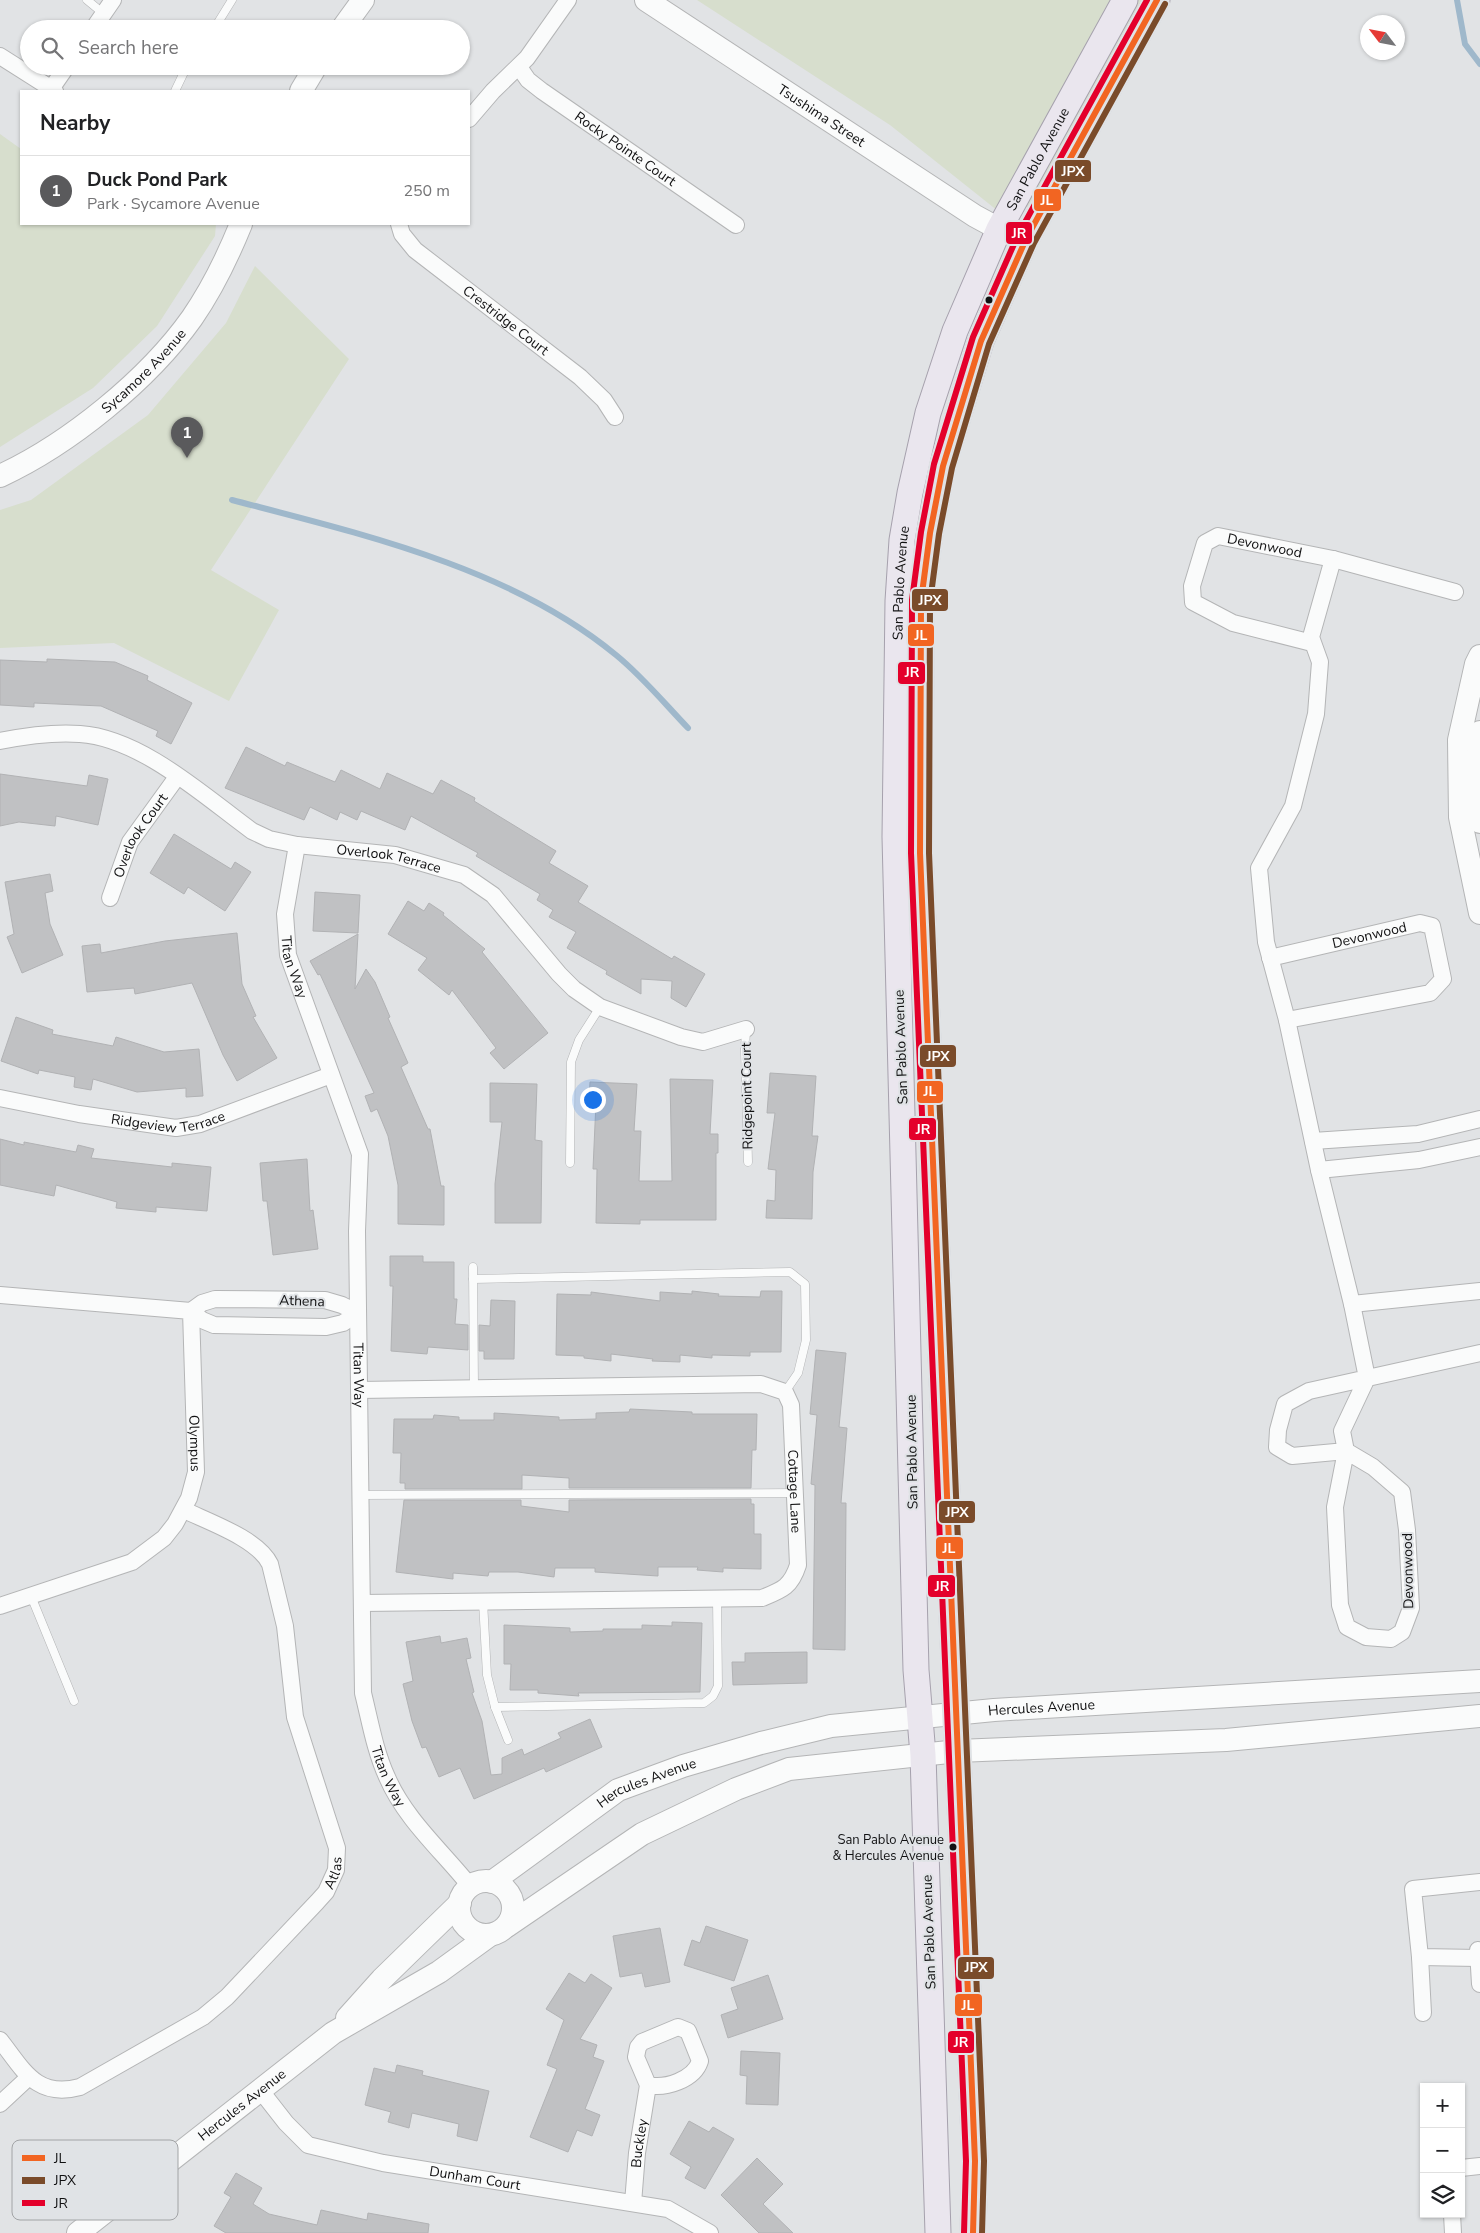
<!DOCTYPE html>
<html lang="en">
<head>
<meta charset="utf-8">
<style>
	body { margin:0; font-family:"Nunito Sans",sans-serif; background:#f6f6f6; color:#202124 }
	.controls { position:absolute; right:15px; bottom:15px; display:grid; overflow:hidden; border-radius:0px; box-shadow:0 1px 4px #0004 }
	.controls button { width:45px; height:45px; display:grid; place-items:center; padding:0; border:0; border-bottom:1px solid #e0e0e0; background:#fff; color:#202124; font:25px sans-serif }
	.compass { position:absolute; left:1360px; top:15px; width:45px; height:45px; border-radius:50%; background:#fff; box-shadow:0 1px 4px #0004; rotate:302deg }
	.you { position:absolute; left:592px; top:1099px; width:18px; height:18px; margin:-12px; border:4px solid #fff; border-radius:50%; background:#1a73e8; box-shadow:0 0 0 8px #1a73e833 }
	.badge { display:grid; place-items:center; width:32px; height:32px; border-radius:50%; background:#5a5a5c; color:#fff; font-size:16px; font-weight:700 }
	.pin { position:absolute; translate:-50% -41px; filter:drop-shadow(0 1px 2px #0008) }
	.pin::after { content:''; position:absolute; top:26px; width:18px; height:15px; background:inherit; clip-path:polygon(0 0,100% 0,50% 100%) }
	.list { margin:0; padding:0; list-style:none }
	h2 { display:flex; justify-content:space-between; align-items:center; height:65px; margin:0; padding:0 20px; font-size:21px }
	h2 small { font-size:16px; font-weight:400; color:#757577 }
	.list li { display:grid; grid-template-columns:32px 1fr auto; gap:15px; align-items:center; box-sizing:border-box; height:70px; padding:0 20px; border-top:1px solid #e0e0e0 }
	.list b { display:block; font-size:19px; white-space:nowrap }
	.list p { margin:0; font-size:16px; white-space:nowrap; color:#757577 }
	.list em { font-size:16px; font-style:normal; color:#757577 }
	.icon { flex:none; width:28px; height:28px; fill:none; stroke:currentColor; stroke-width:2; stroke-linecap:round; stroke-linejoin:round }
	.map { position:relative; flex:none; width:1480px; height:2233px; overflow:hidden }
	.search { position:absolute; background:#fff; box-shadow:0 1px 4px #0004; left:20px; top:20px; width:450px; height:55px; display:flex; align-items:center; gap:12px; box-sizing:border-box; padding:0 18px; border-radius:28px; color:#757577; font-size:19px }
	.panel { position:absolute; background:#fff; box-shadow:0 1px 4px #0004; left:20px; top:90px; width:450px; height:135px; border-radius:0px }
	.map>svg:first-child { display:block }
	.green { fill:#d7decd }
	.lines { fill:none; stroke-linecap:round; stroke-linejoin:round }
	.stream { stroke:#9fb8cb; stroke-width:6 }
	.building { fill:#c0c1c3; stroke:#b1b2b4 }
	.lane-casing { stroke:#b4b5b6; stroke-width:9 }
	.street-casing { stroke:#b4b5b6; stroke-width:18 }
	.secondary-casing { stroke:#b4b5b6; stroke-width:24 }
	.primary-casing { stroke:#a6a1ad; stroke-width:27 }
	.lane { stroke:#fafbfb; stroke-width:8 }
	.street { stroke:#fafbfb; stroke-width:16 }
	.secondary { stroke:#fafbfb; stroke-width:22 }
	.primary { stroke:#eae6ee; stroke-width:25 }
	.bus-1-casing { stroke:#e0e3e6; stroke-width:10 }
	.bus-2-casing { stroke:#e0e3e6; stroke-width:10 }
	.bus-3-casing { stroke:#e0e3e6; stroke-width:10 }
	.bus-1 { stroke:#f26522; stroke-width:6 }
	.bus-2 { stroke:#7a4b2a; stroke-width:6 }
	.bus-3 { stroke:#e4002b; stroke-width:6 }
	.bus-dot { fill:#111112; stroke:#e0e3e6; stroke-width:2 }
	.labels { text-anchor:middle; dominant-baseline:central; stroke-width:4; stroke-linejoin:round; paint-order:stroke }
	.bus-label { font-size:13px; fill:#111112; stroke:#e0e3e6; text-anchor:end }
	.street-label { font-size:14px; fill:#111112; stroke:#e0e3e6 }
	.key { fill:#e0e3e6; stroke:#a2a4a6; stroke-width:1 }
	.key-label { font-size:14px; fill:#111112 }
	.line-badge { stroke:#e0e3e6; stroke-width:2 }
	.badge-label { font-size:14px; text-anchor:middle; font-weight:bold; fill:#fff }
</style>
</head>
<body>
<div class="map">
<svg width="1480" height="2233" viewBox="0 0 1480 2233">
	<rect width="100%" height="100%" fill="#e1e3e5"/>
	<g class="green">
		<polygon points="697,0 1153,0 1048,200 1003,215 890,125"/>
		<polygon points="0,134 21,149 21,224 216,224 215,236 157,326 93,388 0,447"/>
		<polygon points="255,266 349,359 211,570 279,610 229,701 114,643 0,648 0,510 31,500 148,415 226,323"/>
	</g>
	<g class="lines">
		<g class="stream">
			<polyline points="1457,0 1465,44 1480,64"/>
			<path d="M 232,500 C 362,534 511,568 616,655 C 642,676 665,704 688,728"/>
		</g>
	</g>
	<g class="building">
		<polygon points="47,659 115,662 148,676 147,680 192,703 171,744 156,736 158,731 101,706 34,703 34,707 0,705 0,660 47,662"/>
		<polygon points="246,747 285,766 287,762 335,782 341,770 380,789 387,773 433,794 441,780 475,798 474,801 556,851 549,863 588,886 578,902 672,959 674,956 705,974 686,1007 671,998 672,981 641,979 641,994 606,974 607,971 567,948 576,932 549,917 553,910 537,900 540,894 476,856 478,853 411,816 405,830 361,811 357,820 340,812 337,820 310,807 304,820 225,788"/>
		<polygon points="0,774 87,786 89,775 108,779 98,825 56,816 55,826 19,822 0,826"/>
		<polygon points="174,834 231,869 235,862 251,872 225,911 188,887 184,894 150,873"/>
		<polygon points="50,874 53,891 45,893 50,924 63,955 22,973 7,937 14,934 5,882"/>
		<polygon points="315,892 360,895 358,933 313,931"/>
		<polygon points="408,901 424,911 429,903 444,913 443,915 485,949 482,952 548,1033 504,1069 490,1053 496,1048 452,990 449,995 418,970 427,958 388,934"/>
		<polygon points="237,933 242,984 256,1016 253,1017 277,1058 237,1081 223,1055 192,983 135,994 134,988 87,992 82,946 100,944 101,953 165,941"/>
		<polygon points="358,934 355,989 366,969 375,982 390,1017 388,1018 408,1063 401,1067 428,1129 430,1129 441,1186 444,1186 444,1225 398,1224 398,1185 388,1136 377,1109 371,1112 365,1096 374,1093 320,974 318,975 310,961"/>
		<polygon points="16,1017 53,1030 52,1034 113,1046 116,1037 164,1052 199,1049 203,1096 186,1097 186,1088 137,1092 93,1079 91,1090 74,1087 75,1077 39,1070 38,1074 1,1061"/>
		<polygon points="770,1073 816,1076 812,1136 818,1136 813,1172 812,1219 766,1218 767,1200 775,1201 776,1170 768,1169 775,1113 767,1113"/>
		<polygon points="670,1079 713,1080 710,1134 718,1134 718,1153 716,1153 716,1220 640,1220 640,1224 596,1223 597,1169 593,1169 596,1102 589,1101 590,1082 637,1084 634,1131 641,1131 639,1181 672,1181"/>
		<polygon points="490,1083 537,1084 535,1140 542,1141 541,1223 495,1223 495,1184 502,1122 490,1122"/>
		<polygon points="0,1139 24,1145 24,1142 76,1152 78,1145 94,1149 91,1158 172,1167 172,1163 211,1167 207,1211 156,1207 156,1212 116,1208 117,1202 56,1185 54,1196 0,1185"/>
		<polygon points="307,1159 310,1211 313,1210 318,1249 273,1255 267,1201 263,1201 260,1163"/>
		<polygon points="390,1256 423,1256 423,1262 454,1262 454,1299 457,1299 455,1324 468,1325 468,1350 428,1347 427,1354 391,1351 393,1286 390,1286"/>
		<polygon points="692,1291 719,1294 718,1296 760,1297 761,1291 782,1291 781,1352 750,1352 750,1356 712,1355 712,1358 680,1355 680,1362 652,1361 653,1359 611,1354 611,1361 584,1358 584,1356 556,1355 557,1294 591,1295 591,1292 660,1301 660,1292 692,1294"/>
		<polygon points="491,1300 515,1301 514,1359 484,1359 484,1351 479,1351 479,1325 490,1326"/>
		<polygon points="816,1350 846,1353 839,1427 847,1428 841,1503 846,1503 845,1650 813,1649 815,1485 811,1484 817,1415 810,1414"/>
		<polygon points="630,1409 692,1412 692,1414 757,1414 756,1450 752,1450 751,1488 569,1488 569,1478 522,1475 522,1489 405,1489 405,1483 400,1483 401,1453 393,1453 394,1419 433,1419 434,1415 459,1417 459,1420 494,1420 494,1413 559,1417 559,1420 596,1419 596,1413 629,1412"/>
		<polygon points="751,1499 751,1504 754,1504 754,1534 761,1534 761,1569 723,1568 723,1572 697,1570 698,1567 658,1567 658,1576 595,1572 595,1568 555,1568 554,1577 518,1572 489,1572 488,1576 453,1573 453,1579 396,1572 404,1500 521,1500 521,1506 569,1512 569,1500"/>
		<polygon points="672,1622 702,1623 700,1692 578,1693 579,1696 538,1693 538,1690 510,1690 511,1664 504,1664 504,1625 570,1628 570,1632 603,1631 603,1629 642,1629 642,1625 672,1626"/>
		<polygon points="440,1636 441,1643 467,1638 471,1658 466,1659 474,1692 472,1693 482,1721 491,1775 502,1774 502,1758 522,1749 524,1755 561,1738 558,1733 590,1719 602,1747 546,1772 544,1768 474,1799 460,1768 439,1777 426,1747 422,1748 412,1721 403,1684 413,1681 406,1642"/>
		<polygon points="807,1652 807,1683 733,1685 732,1662 745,1662 745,1653"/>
		<polygon points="706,1926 748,1940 734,1981 684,1965 692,1940 700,1943"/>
		<polygon points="660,1928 670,1982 645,1987 642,1973 620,1977 613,1936"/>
		<polygon points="569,1973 585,1983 591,1974 612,1988 580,2039 597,2045 593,2057 604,2061 585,2109 600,2115 592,2136 577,2130 568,2152 530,2137 557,2069 547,2065 564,2020 546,2009"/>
		<polygon points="768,1975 783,2019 728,2038 721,2015 738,2009 731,1988"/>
		<polygon points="741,2051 780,2053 778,2105 746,2104 747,2076 740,2075"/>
		<polygon points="397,2065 423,2071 422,2075 489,2091 477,2141 457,2136 459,2124 412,2113 409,2128 388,2122 391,2112 365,2105 374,2068 395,2073"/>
		<polygon points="689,2121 709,2132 713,2127 734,2139 705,2189 685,2178 691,2167 670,2154"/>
		<polygon points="757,2158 783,2184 763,2204 793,2233 759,2233 721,2195"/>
		<polygon points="236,2173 262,2188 253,2204 269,2214 317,2225 321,2210 367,2220 368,2213 429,2224 428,2233 226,2233 214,2226 231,2197 224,2193"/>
	</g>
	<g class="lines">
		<g class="lane-casing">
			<g id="lane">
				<polyline points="87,0 104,14"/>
				<polyline points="214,29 232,0"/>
				<polyline points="175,91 187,66"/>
				<polyline points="746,1030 745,1049 748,1162"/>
				<polyline points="570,1163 571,1062 579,1040 600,1007"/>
				<polyline points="473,1267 474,1387"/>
				<polyline points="473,1279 790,1272 805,1284 806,1340 798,1373 785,1392"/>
				<polyline points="361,1495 795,1493"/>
				<polyline points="31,1596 74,1701"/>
				<polyline points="483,1601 487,1675 495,1707 508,1740"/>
				<polyline points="495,1707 704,1703 713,1696 718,1686 717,1598"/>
			</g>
		</g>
		<g class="street-casing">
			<g id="street">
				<polyline points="93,29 113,0"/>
				<polyline points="0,56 55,91"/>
				<path id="s1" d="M 519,67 L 528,80 L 542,91 L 736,225"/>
				<polyline points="51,89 67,66"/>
				<polyline points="469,119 493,91 527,58 568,0"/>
				<path id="s2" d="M 399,224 L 402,234 L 415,250 L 580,377 L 604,400 L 615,417"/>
				<polyline points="1333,559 1311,637 1320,662 1316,714 1293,806 1259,868 1266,942 1287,1020 1319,1170 1352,1304 1367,1378 1342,1431 1346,1451 1335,1507 1340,1605 1347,1627 1366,1637 1391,1639 1402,1632 1411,1608 1407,1530 1402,1492 1373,1467 1346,1451 1292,1456 1277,1447 1278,1430 1285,1404 1309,1391 1480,1353"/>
				<path id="s3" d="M 1312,643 L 1233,623 L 1193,602 L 1192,586 L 1205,543 L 1218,536 L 1333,559 L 1455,592"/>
				<path id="s4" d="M 0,741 C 25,736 54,732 80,734 C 141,738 204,796 252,831 L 269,839 L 297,845 L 395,855 L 464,875 L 493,895 L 559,974 L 574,989 L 600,1007 L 681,1037 L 703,1042 L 746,1029"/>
				<path id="s5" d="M 297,845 L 285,914 L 288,955 L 360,1154 L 357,1231 L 363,1693 C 370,1721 375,1751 387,1777 C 405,1819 442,1851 470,1886"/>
				<path id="s6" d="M 110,898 L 130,842 L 177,777"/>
				<path id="s7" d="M 1270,958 L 1420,923 L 1432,926 L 1443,979 L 1430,993 L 1287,1020"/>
				<path id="s8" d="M 0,1098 L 79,1114 L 176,1128 L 200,1124 L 331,1075"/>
				<polyline points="1313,1141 1418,1134 1480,1119"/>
				<polyline points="1319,1170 1419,1160 1480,1147"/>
				<path id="s9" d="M 0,1295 L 191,1311 L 196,1472 L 189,1498 L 175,1524 L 164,1538 L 132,1562 L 0,1606"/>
				<polygon points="215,1299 325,1300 342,1305 358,1313 343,1323 326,1327 214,1325 202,1320 191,1311 202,1303"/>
				<polyline points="1352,1304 1480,1291"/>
				<path id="s10" d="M 359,1390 L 761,1384 L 785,1392 L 791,1405 L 798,1565 C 791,1587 782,1590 762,1598 L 362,1603"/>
				<polyline points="1478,1950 1480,1984"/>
				<polyline points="1420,1957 1423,2013"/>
				<polyline points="1478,1958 1420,1957 1413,1889 1480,1882"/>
				<path id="s11" d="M 0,2040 C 23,2069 36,2099 80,2087 L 203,2017 L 227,1997 L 317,1902 L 326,1892 L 336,1870 L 337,1848 L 295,1717 L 285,1626 L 270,1564 C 258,1539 209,1522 184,1510"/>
				<path id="s12" d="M 261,2091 L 286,2123 L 308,2145 L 383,2163 L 668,2209 L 710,2233"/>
				<polyline points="0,2104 29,2077"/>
				<polyline points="1461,2168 1480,2166"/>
				<path id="s13" d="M 633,2203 L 637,2153 L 648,2085 L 636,2057 L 638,2047 L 642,2042 L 678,2027 L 688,2031 L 700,2061 C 694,2080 665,2089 648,2085"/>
				<polyline points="1452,2214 1453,2233"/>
			</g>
		</g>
		<g class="secondary-casing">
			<g id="secondary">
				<path id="s14" d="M 646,0 L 975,216 L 999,229"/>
				<polyline points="342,29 363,0"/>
				<polyline points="301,91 316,66"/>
				<path id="s15" d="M 0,476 C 69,444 148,380 192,318 C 212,289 228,256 241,224"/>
				<polyline points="1480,656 1476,664 1459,740 1460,817 1480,913"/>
				<polyline points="1480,732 1478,742 1480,822"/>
				<circle cx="486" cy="1908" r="27"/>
				<path id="s16" d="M 492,1882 L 618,1790 L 683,1766 L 761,1743 L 831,1726 L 994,1710 L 1480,1681"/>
				<polyline points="507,1926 642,1834 736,1789 789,1769 958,1751 1226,1740 1480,1716"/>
				<polyline points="347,2018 382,1979 460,1903"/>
				<path id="s17" d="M 78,2233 L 333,2033 L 439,1972 L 490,1935"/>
			</g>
		</g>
		<g class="primary-casing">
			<g id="primary">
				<path id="s18" d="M 938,2233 L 923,1755 L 916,1670 L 895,837 L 898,601 L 902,540 L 910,493 L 928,413 L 955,331 L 999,229 L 1125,0"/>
				<polyline points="973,2233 975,2161 920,853 921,601 930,533 943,466 981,341 1026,239 1157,0"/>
			</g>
		</g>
		<use href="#lane" class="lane"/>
		<use href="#street" class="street"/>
		<use href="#secondary" class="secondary"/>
		<use href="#primary" class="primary"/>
		<g class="bus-1-casing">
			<polyline id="bus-1" points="973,2233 975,2161 920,853 921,601 930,533 943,466 981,341 1026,239 1157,0"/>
		</g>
		<g class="bus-2-casing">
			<polyline id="bus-2" points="982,2233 984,2161 929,853 930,602 939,534 952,468 989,344 1034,243 1165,4"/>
		</g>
		<g class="bus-3-casing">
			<polyline id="bus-3" points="964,2233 966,2161 911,853 912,600 921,532 934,464 973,337 1018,235 1147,0"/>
		</g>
		<use href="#bus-1" class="bus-1"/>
		<use href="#bus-2" class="bus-2"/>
		<use href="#bus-3" class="bus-3"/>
	</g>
	<g class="bus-dot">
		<circle cx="989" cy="300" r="4.5"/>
		<circle cx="953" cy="1847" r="4.5"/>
	</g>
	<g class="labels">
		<g class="bus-label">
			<text x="944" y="1840">San Pablo Avenue<tspan x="944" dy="16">&amp; Hercules Avenue</tspan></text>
		</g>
		<g class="street-label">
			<text stroke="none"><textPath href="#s14" startOffset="210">Tsushima Street</textPath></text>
			<text stroke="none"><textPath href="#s1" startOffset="135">Rocky Pointe Court</textPath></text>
			<text stroke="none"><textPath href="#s18" startOffset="2101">San Pablo Avenue</textPath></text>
			<text stroke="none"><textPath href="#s2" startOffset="146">Crestridge Court</textPath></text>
			<text stroke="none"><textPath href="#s15" startOffset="179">Sycamore Avenue</textPath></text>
			<text stroke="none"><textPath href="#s3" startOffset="250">Devonwood</textPath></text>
			<text stroke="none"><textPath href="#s18" startOffset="1651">San Pablo Avenue</textPath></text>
			<text stroke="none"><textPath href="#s6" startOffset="70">Overlook Court</textPath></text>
			<text stroke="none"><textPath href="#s4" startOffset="421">Overlook Terrace</textPath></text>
			<text stroke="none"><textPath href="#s7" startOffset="102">Devonwood</textPath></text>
			<text stroke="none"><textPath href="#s5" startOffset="124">Titan Way</textPath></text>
			<text transform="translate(901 1047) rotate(-92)">San Pablo Avenue</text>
			<text transform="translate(747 1096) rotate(-91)">Ridgepoint Court</text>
			<text stroke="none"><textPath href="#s8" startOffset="171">Ridgeview Terrace</textPath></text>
			<text transform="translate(302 1301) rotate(2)">Athena</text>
			<text stroke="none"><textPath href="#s5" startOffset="544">Titan Way</textPath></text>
			<text stroke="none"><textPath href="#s9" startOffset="324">Olympus</textPath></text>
			<text transform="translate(912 1452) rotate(-91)">San Pablo Avenue</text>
			<text stroke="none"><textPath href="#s10" startOffset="528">Cottage Lane</textPath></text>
			<text transform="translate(1408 1571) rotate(-91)">Devonwood</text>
			<text stroke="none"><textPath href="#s16" startOffset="590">Hercules Avenue</textPath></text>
			<text stroke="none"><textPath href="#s5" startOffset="949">Titan Way</textPath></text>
			<text stroke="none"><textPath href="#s16" startOffset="185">Hercules Avenue</textPath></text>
			<text stroke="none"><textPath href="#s11" startOffset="439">Atlas</textPath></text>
			<text transform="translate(929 1932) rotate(-92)">San Pablo Avenue</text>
			<text stroke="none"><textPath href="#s17" startOffset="208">Hercules Avenue</textPath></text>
			<text stroke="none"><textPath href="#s13" startOffset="60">Buckley</textPath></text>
			<text stroke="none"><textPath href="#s12" startOffset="242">Dunham Court</textPath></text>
		</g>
	</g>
	<rect x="12" y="2140" width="166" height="80" rx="8" class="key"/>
	<rect x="22" y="2155" width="23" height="6" fill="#f26522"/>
	<rect x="22" y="2177" width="23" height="7" fill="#7a4b2a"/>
	<rect x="22" y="2200" width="23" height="6" fill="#e4002b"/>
	<g class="key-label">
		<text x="54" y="2163">JL</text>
		<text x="54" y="2185">JPX</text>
		<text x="54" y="2208">JR</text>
	</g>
	<g class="line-badge">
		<rect x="1054" y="159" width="38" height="24" rx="5" fill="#7a4b2a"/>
		<rect x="1033" y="188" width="29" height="24" rx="5" fill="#f26522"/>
		<rect x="1005" y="221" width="28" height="24" rx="5" fill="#e4002b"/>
		<rect x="911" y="588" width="38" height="24" rx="5" fill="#7a4b2a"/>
		<rect x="907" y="623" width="28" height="24" rx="5" fill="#f26522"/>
		<rect x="897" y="661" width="29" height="24" rx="5" fill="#e4002b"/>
		<rect x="919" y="1044" width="38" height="24" rx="5" fill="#7a4b2a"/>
		<rect x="916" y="1080" width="28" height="24" rx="5" fill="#f26522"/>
		<rect x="908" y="1117" width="29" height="24" rx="5" fill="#e4002b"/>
		<rect x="938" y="1500" width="38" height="24" rx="5" fill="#7a4b2a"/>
		<rect x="935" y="1536" width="29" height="24" rx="5" fill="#f26522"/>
		<rect x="927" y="1574" width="29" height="24" rx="5" fill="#e4002b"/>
		<rect x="957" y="1956" width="38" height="24" rx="5" fill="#7a4b2a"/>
		<rect x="954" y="1993" width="29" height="24" rx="5" fill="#f26522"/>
		<rect x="947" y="2030" width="28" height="24" rx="5" fill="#e4002b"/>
	</g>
	<g class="badge-label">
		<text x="1073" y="176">JPX</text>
		<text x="1047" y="205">JL</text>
		<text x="1019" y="238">JR</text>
		<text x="930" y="605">JPX</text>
		<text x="921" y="640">JL</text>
		<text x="912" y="677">JR</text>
		<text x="938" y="1061">JPX</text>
		<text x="930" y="1096">JL</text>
		<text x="923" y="1134">JR</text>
		<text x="957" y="1517">JPX</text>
		<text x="949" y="1553">JL</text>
		<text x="942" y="1591">JR</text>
		<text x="976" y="1972">JPX</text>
		<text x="968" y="2010">JL</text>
		<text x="961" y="2047">JR</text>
	</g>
</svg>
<div class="controls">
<button>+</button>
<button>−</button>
<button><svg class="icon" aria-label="layers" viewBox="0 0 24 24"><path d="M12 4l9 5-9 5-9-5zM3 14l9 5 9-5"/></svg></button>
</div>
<svg class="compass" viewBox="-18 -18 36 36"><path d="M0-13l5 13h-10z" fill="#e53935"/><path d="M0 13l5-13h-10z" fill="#757577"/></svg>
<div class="you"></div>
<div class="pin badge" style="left:187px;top:458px">1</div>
<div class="search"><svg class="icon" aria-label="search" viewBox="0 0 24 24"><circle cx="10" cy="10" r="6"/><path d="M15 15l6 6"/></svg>Search here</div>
<section class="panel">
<h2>Nearby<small></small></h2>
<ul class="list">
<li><span class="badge">1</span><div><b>Duck Pond Park</b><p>Park · Sycamore Avenue</p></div><em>250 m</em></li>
</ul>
</section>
</div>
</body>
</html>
